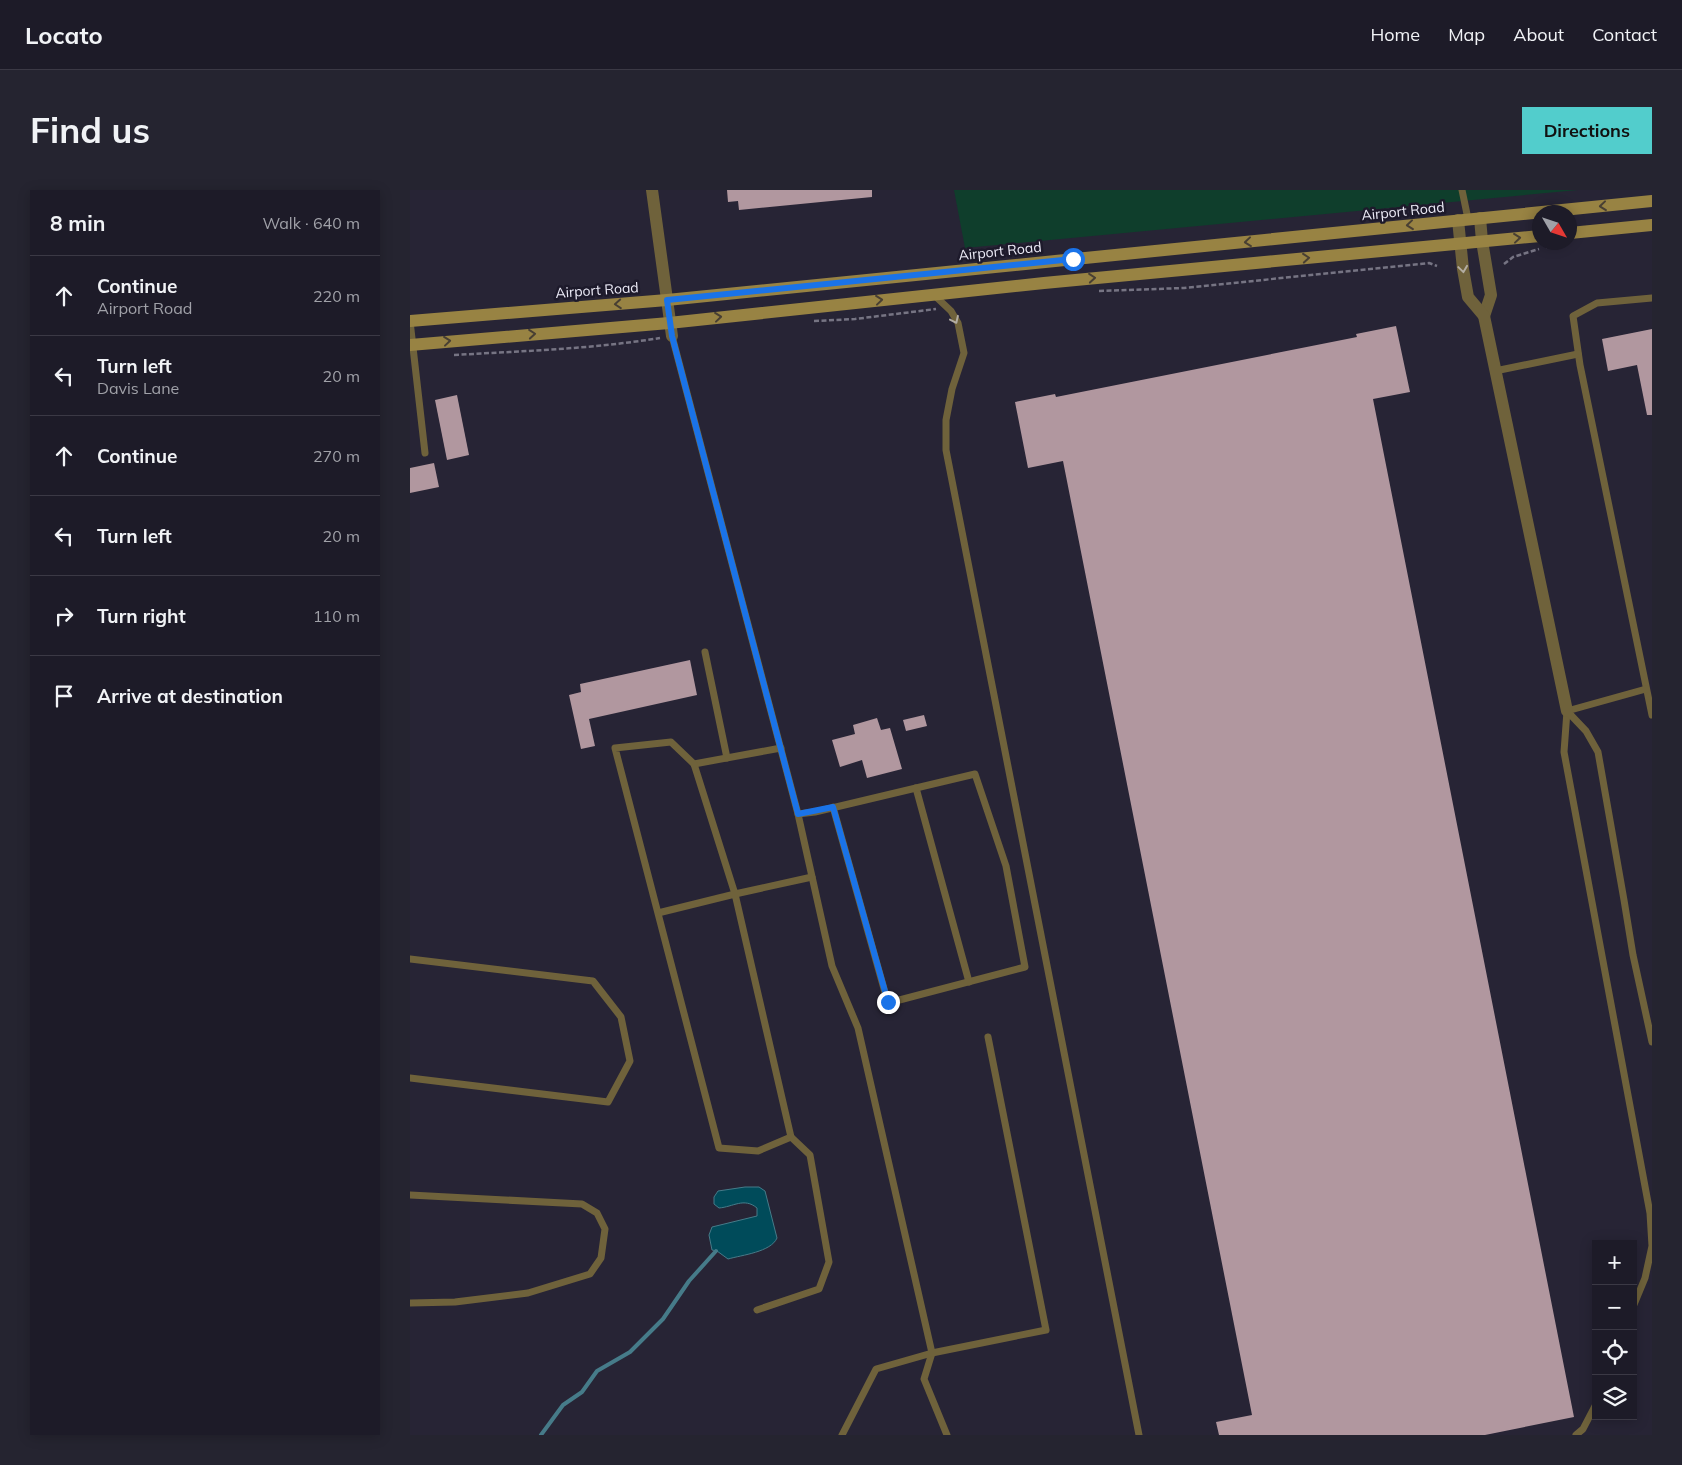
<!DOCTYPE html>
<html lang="en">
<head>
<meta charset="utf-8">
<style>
	body { margin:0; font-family:Mulish,sans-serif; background:#252430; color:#f1f3f6 }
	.controls { position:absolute; right:15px; bottom:15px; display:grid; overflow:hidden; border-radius:0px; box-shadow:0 2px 12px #0003 }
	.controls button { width:45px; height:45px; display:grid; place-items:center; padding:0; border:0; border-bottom:1px solid #3b3945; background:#1d1b28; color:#f1f3f6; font:25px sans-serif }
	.compass { position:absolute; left:1122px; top:15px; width:45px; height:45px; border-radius:50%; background:#1d1b28; box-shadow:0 2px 12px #0003; rotate:129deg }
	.stop { position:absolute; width:15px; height:15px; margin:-11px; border:4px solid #1a73e8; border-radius:50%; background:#fff }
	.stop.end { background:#1a73e8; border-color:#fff; box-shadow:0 1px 5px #0008 }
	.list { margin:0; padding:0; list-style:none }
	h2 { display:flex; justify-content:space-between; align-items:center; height:65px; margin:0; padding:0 20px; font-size:21px }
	h2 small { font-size:16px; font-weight:400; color:#a0a1a8 }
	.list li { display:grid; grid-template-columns:32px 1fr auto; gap:15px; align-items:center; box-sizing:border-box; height:80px; padding:0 20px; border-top:1px solid #3b3945 }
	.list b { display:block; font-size:19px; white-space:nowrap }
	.list p { margin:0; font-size:16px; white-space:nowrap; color:#a0a1a8 }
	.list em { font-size:16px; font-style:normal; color:#a0a1a8 }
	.icon { flex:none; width:28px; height:28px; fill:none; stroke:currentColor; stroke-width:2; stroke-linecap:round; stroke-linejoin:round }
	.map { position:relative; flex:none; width:1242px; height:1245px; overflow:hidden; border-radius:0px }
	header { display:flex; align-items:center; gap:30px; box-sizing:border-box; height:70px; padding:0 25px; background:#1d1b28; border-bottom:1px solid #3b3945 }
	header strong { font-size:24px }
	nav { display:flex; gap:28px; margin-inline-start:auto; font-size:18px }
	.intro { display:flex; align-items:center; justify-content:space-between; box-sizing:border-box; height:120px; padding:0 30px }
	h1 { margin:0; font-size:35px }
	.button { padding:12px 22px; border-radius:0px; background:#52cdcc; color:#111; font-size:18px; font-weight:700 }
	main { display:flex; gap:30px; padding:0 30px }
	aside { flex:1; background:#1d1b28; border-radius:0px; box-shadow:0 2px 12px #0003 }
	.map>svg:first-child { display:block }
	.green { fill:#0f3e2c }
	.water { fill:#004b5a; stroke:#467b89 }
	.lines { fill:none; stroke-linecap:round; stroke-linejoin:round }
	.stream { stroke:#467b89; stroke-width:4 }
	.building { fill:#b1979f }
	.path { stroke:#767483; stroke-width:2.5; stroke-dasharray:5 2.5; stroke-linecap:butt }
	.lane { stroke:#6f623b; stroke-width:7 }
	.street { stroke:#6f623b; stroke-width:12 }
	.secondary { stroke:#988343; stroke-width:12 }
	.oneway { stroke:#483f33 }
	.oneway2 { stroke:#b3ada2 }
	.route { stroke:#1a73e8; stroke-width:6 }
	.labels { text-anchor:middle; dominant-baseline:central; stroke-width:5; stroke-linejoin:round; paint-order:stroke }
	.street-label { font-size:14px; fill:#ebeaf6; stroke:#1d1a2b }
</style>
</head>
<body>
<header>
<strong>Locato</strong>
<nav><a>Home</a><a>Map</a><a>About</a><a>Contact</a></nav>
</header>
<div class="intro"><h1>Find us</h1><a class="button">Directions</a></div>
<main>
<aside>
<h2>8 min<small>Walk · 640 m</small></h2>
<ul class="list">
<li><svg class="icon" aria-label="ahead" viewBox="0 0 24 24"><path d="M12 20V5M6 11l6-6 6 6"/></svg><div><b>Continue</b><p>Airport Road</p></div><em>220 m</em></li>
<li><svg class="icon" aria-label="left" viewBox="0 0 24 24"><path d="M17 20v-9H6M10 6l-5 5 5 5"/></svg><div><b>Turn left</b><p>Davis Lane</p></div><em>20 m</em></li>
<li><svg class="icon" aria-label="ahead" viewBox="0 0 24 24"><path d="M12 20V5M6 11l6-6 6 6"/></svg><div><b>Continue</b></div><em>270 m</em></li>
<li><svg class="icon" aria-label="left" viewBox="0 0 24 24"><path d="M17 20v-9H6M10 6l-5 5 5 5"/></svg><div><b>Turn left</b></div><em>20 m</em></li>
<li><svg class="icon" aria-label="right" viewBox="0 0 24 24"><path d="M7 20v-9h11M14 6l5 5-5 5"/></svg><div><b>Turn right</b></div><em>110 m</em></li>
<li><svg class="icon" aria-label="arrive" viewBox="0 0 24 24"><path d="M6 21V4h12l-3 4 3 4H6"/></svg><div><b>Arrive at destination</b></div></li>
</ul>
</aside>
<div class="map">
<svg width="1242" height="1245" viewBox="0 0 1242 1245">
	<rect width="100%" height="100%" fill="#272435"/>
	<polygon class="green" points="544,0 1168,0 555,58"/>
	<path class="water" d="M 335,997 L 349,997 L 355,1001 L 367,1048 C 361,1062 332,1065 318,1069 L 307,1061 L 302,1060 L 299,1045 L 302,1037 L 347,1026 L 347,1018 C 334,1007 323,1017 309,1018 L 304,1014 L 304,1007 L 308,1001 Z"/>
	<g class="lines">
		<polyline class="stream" points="131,1245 153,1215 172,1202 187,1181 220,1162 253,1129 279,1091 306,1061"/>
	</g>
	<g class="building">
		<polygon points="317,0 462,0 462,7 329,20 328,11 318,12"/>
		<polygon points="986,136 1000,202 963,209 1164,1227 1075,1245 809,1245 806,1232 842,1225 653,271 618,278 605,212 645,204 646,207 947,147 946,144"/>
		<polygon points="1242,139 1242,225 1237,225 1227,175 1198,181 1192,149"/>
		<polygon points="47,205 59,265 37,270 25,210"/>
		<polygon points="24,273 29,297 0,303 0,278"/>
		<polygon points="280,470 287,505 179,529 185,556 171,559 159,505 171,502 170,494"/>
		<polygon points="514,525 517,536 496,541 493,530"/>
		<polygon points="467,528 471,540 480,538 492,579 457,588 452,570 430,577 422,550 445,544 443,535"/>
	</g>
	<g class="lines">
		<g class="path">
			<polyline points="1136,57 1153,53"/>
			<polyline points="1094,74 1103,67 1129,59"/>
			<polyline points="689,101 774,98 1019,73 1027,76"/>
			<polyline points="404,131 445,129 526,119"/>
			<path d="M 44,165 C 113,161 182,159 250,148"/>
		</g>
		<g class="lane">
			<polyline points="1052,0 1058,29"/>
			<polyline points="523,104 541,121 548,133 554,163 542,199 536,230 536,260 729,1245"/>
			<polyline points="1242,108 1187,113 1163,126 1170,175 1242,525"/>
			<polyline points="0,131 15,263"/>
			<polyline points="262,146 388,624 422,776 448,838 522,1163 514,1189 537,1245"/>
			<polyline points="1085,181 1168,164"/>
			<polyline points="295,462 317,568"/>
			<polyline points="1157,521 1154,562 1240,1023 1242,1056 1235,1088 1223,1117"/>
			<polyline points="1157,521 1176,541 1188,562 1214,710 1223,765 1242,852"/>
			<polyline points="1157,521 1236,499"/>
			<polyline points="284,574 371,558"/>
			<polyline points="506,598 559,792"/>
			<polyline points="388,624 405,622 565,584 596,676 615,777 478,813 423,617"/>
			<polyline points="248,723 325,704 284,574 261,552 205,558 309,958 348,961 381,947 325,704 402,687"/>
			<polyline points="0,769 183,791 211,827 220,871 198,912 0,888"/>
			<polyline points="0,1005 172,1014 187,1023 195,1039 191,1068 180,1084 118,1103 45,1112 0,1113"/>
			<polyline points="347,1120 409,1099 419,1072 400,965 381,947"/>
			<polyline points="432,1245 466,1179 522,1163 636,1140 578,847"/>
			<polyline points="1166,1245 1173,1239 1186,1214"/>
		</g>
		<g class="street">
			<polyline points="242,0 262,146"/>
			<polyline points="1070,28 1072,51 1081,105 1074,126"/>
			<polyline points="1048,30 1053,79 1058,107 1074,126 1157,521"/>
		</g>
		<g class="secondary">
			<polyline points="1160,43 1242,35"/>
			<polyline points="0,131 257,110 1242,11"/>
			<polyline points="0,155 259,133 634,93 1130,46"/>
		</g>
	</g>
	<defs><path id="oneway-chevron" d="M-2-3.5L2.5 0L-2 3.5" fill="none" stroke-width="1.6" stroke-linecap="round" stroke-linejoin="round" transform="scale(1.25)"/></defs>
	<g class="oneway">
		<use href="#oneway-chevron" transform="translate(1193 16) rotate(174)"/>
		<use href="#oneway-chevron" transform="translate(1000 35) rotate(174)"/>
		<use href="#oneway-chevron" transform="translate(1107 48) rotate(-6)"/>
		<use href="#oneway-chevron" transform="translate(838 52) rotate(174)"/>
		<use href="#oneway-chevron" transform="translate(896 68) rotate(-5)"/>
		<use href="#oneway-chevron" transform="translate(682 88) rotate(-5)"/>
		<use href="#oneway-chevron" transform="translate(469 110) rotate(-6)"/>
		<use href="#oneway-chevron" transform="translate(208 114) rotate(176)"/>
		<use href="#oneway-chevron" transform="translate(308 127) rotate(-6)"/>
		<use href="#oneway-chevron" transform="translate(122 144) rotate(-5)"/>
		<use href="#oneway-chevron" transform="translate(37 151) rotate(-6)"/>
	</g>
	<g class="oneway2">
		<use href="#oneway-chevron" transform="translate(1053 79) rotate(82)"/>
		<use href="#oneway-chevron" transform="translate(545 130) rotate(65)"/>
	</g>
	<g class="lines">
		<polyline class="route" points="478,812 423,617 388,624 262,146 257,110 663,69"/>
	</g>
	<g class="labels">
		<g class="street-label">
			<text transform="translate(993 21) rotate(-6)">Airport Road</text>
			<text transform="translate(590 61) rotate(-6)">Airport Road</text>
			<text transform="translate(187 100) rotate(-4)">Airport Road</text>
		</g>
	</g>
</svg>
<div class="controls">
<button>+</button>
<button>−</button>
<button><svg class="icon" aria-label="locate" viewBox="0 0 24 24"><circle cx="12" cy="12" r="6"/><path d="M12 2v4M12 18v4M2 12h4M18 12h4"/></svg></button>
<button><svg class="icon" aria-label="layers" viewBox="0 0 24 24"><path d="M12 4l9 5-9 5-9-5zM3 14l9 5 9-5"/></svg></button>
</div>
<svg class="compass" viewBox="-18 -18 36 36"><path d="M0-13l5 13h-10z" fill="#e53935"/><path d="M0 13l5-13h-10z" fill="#a0a1a8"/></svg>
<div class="stop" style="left:663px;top:69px"></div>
<div class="stop end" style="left:478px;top:812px"></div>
</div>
</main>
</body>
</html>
